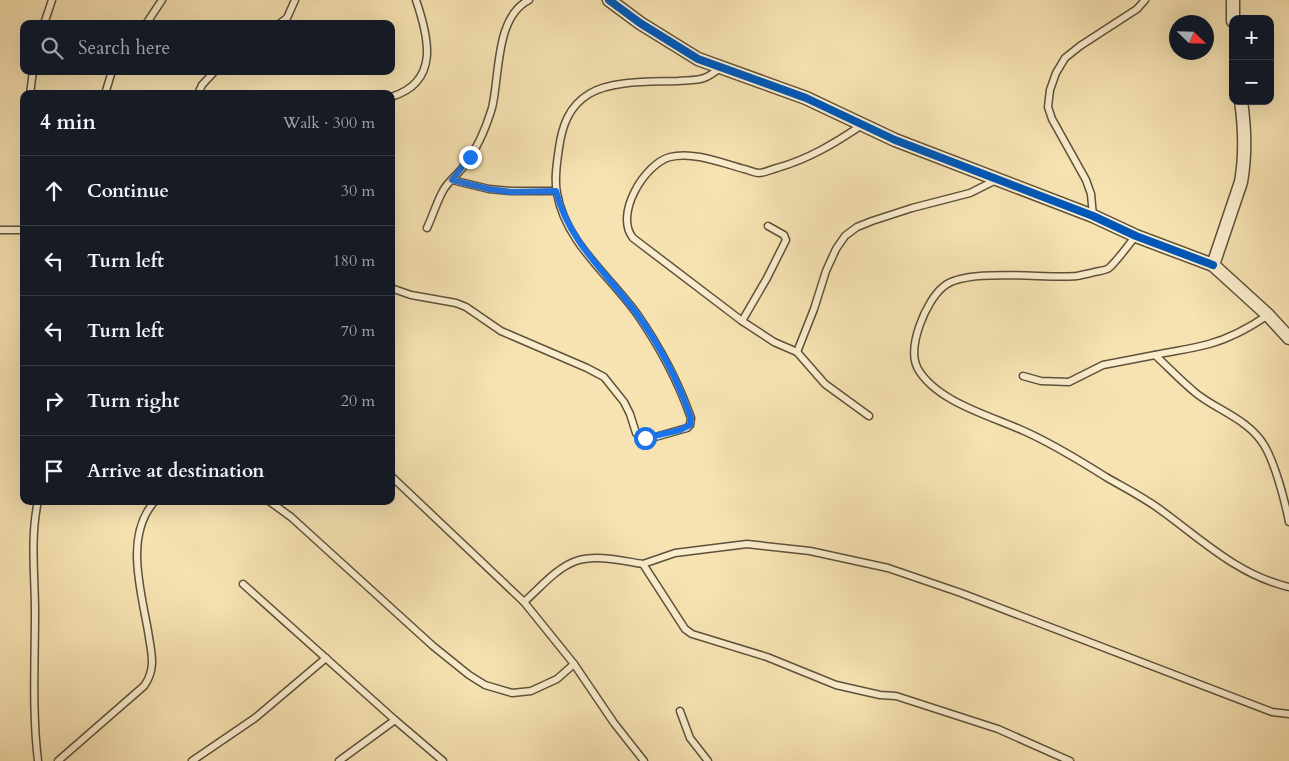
<!DOCTYPE html>
<html lang="en">
<head>
<meta charset="utf-8">
<style>
	body { margin:0; font-family:Cardo,serif; background:#242831; color:#f1f3f6 }
	.controls { position:absolute; right:15px; top:15px; display:grid; overflow:hidden; border-radius:10px; box-shadow:0 5px 20px #0002 }
	.controls button { width:45px; height:45px; display:grid; place-items:center; padding:0; border:0; border-bottom:1px solid #363941; background:#171b24; color:#f1f3f6; font:25px sans-serif }
	.compass { position:absolute; left:1169px; top:15px; width:45px; height:45px; border-radius:50%; background:#171b24; box-shadow:0 5px 20px #0002; rotate:113deg }
	.stop { position:absolute; width:15px; height:15px; margin:-11px; border:4px solid #1a73e8; border-radius:50%; background:#fff }
	.stop.end { background:#1a73e8; border-color:#fff; box-shadow:0 1px 5px #0008 }
	.list { margin:0; padding:0; list-style:none }
	h2 { display:flex; justify-content:space-between; align-items:center; height:65px; margin:0; padding:0 20px; font-size:21px }
	h2 small { font-size:16px; font-weight:400; color:#9ea1a6 }
	.list li { display:grid; grid-template-columns:32px 1fr auto; gap:15px; align-items:center; box-sizing:border-box; height:70px; padding:0 20px; border-top:1px solid #363941 }
	.list b { display:block; font-size:19px; white-space:nowrap }
	.list em { font-size:16px; font-style:normal; color:#9ea1a6 }
	.icon { flex:none; width:28px; height:28px; fill:none; stroke:currentColor; stroke-width:2; stroke-linecap:round; stroke-linejoin:round }
	.map { position:relative; flex:none; width:1289px; height:761px; overflow:hidden }
	.search { position:absolute; background:#171b24; box-shadow:0 5px 20px #0002; left:20px; top:20px; width:375px; height:55px; display:flex; align-items:center; gap:12px; box-sizing:border-box; padding:0 18px; border-radius:10px; color:#9ea1a6; font-size:19px }
	.panel { position:absolute; background:#171b24; box-shadow:0 5px 20px #0002; left:20px; top:90px; width:375px; height:415px; border-radius:10px }
	.map>svg:first-child { display:block }
	.lines { fill:none; stroke-linecap:round; stroke-linejoin:round }
	.service-casing { stroke:#5d513b; stroke-width:9 }
	.minor-casing { stroke:#5d513b; stroke-width:15 }
	.service { stroke:#faedcd; stroke-width:6 }
	.minor { stroke:#faedcd; stroke-width:12 }
	.cycleway-casing { stroke:#faedcd; stroke-width:11 }
	.cycleway { stroke:#0057b8; stroke-width:8 }
	.route { stroke:#1a73e8; stroke-width:6 }
</style>
</head>
<body>
<div class="map">
<svg width="1289" height="761" viewBox="0 0 1289 761">
	<rect width="100%" height="100%" fill="#f7e3b2"/>
	<filter id="stains"><feTurbulence type="fractalNoise" baseFrequency=".004" numOctaves="4"/><feColorMatrix values="0 0 0 0 .2 0 0 0 0 .09 0 0 0 0 .02 0 0 0 .5 -.17"/></filter>
	<radialGradient id="worn" r=".72"><stop offset=".6" stop-color="#630" stop-opacity="0"/><stop offset="1" stop-color="#630" stop-opacity=".3"/></radialGradient>
	<g class="lines">
		<g class="service-casing">
			<g id="service">
				<polyline points="44,24 52,0"/>
				<polyline points="146,24 162,0"/>
				<polyline points="279,24 287,18 295,0"/>
				<polyline points="30,94 33,71"/>
				<polyline points="105,94 112,71"/>
				<polyline points="198,94 202,85 215,71"/>
				<path d="M 391,97 C 440,82 429,38 416,0"/>
				<path d="M 862,125 C 835,143 809,159 777,168 C 772,169 765,173 759,173 C 754,173 749,170 744,169 C 722,163 693,151 670,157 C 644,164 614,215 633,238 L 742,321 L 774,342 L 797,352 L 825,384 L 869,416"/>
				<polyline points="452,180 489,189 511,191 556,191"/>
				<polyline points="1093,216 1091,194 1086,180 1052,119 1048,107 1050,90 1056,73 1065,58 1080,46 1137,9 1145,0"/>
				<path d="M 427,228 C 433,215 437,201 444,189 C 449,181 458,174 464,166 C 477,149 486,128 492,108 C 500,75 495,17 529,0"/>
				<polyline points="0,230 24,230"/>
				<path d="M 1136,236 C 1128,245 1118,260 1109,268 C 1105,271 1097,271 1091,273 C 1086,274 1081,275 1077,276 C 1046,279 965,267 943,287 C 926,301 906,348 918,369 C 937,402 991,416 1024,431 C 1053,444 1079,460 1106,477 C 1123,487 1141,496 1158,508 C 1200,538 1237,575 1289,587"/>
				<path d="M 391,288 L 411,295 L 456,303 L 466,307 L 501,331 L 587,368 L 604,377 L 624,402 L 630,414 L 636,433 L 640,437 L 648,439 L 687,428 L 690,425 L 691,418 C 678,381 660,347 637,314 C 610,276 565,242 557,193 C 554,179 557,162 559,148 C 562,126 569,106 589,94 C 611,80 652,82 678,81 C 686,80 696,81 704,78 C 710,76 715,72 720,68"/>
				<polyline points="742,321 767,278 786,240 784,235 768,226"/>
				<polyline points="797,352 814,309 826,271 836,249 845,236 857,227 872,221 912,208 970,193 996,180"/>
				<path d="M 1155,355 C 1173,351 1191,349 1209,344 C 1231,338 1249,328 1268,315"/>
				<path d="M 1023,376 L 1041,381 L 1069,382 L 1103,365 L 1155,355 C 1169,368 1182,382 1197,394 C 1219,411 1249,420 1264,445 C 1275,463 1285,501 1289,522"/>
				<polyline points="391,476 524,602 574,664 614,723 644,761"/>
				<polyline points="269,501 291,517 433,646 469,675 485,685 512,693 531,691 557,679 574,664"/>
				<polyline points="643,564 675,553 747,544 810,551 888,568 961,593 1272,712 1289,714"/>
				<polyline points="243,584 395,720 443,761"/>
				<path d="M 524,602 C 539,589 556,568 576,561 C 597,554 623,561 643,564 L 685,629 L 692,634 L 767,657 L 836,685 L 880,695 L 896,696 L 998,729 L 1070,761"/>
				<polyline points="680,711 690,738 708,761"/>
				<path d="M 38,761 C 32,712 35,661 35,612 C 35,575 30,538 38,501"/>
				<path d="M 58,761 L 144,686 C 157,668 151,652 148,631 C 141,591 124,535 155,501"/>
				<polyline points="192,761 255,718 326,658"/>
				<polyline points="339,761 395,720"/>
			</g>
		</g>
		<g class="minor-casing">
			<g id="minor">
				<polyline points="609,0 640,23 698,59 806,98 895,140 1093,216 1136,236 1213,265"/>
				<polyline points="1233,0 1233,21"/>
				<path d="M 1241,101 C 1245,129 1246,154 1241,182 L 1213,265 L 1268,315 L 1289,338"/>
			</g>
		</g>
		<use href="#service" class="service"/>
		<use href="#minor" class="minor"/>
		<g class="cycleway-casing">
			<polyline id="cycleway" points="609,0 640,23 698,59 806,98 895,140 1093,216 1136,236 1213,265"/>
		</g>
		<use href="#cycleway" class="cycleway"/>
	</g>
	<g class="lines">
		<path class="route" d="M 470,157 L 452,180 L 489,189 L 511,192 L 556,191 C 569,243 607,273 637,314 C 660,346 678,381 691,418 L 690,425 L 680,430 L 645,438"/>
	</g>
	<rect width="100%" height="100%" filter="url(#stains)"/>
	<rect width="100%" height="100%" fill="url(#worn)"/>
</svg>
<div class="controls">
<button>+</button>
<button>−</button>
</div>
<svg class="compass" viewBox="-18 -18 36 36"><path d="M0-13l5 13h-10z" fill="#e53935"/><path d="M0 13l5-13h-10z" fill="#9ea1a6"/></svg>
<div class="stop" style="left:645px;top:438px"></div>
<div class="stop end" style="left:470px;top:157px"></div>
<div class="search"><svg class="icon" aria-label="search" viewBox="0 0 24 24"><circle cx="10" cy="10" r="6"/><path d="M15 15l6 6"/></svg>Search here</div>
<section class="panel">
<h2>4 min<small>Walk · 300 m</small></h2>
<ul class="list">
<li><svg class="icon" aria-label="ahead" viewBox="0 0 24 24"><path d="M12 20V5M6 11l6-6 6 6"/></svg><div><b>Continue</b></div><em>30 m</em></li>
<li><svg class="icon" aria-label="left" viewBox="0 0 24 24"><path d="M17 20v-9H6M10 6l-5 5 5 5"/></svg><div><b>Turn left</b></div><em>180 m</em></li>
<li><svg class="icon" aria-label="left" viewBox="0 0 24 24"><path d="M17 20v-9H6M10 6l-5 5 5 5"/></svg><div><b>Turn left</b></div><em>70 m</em></li>
<li><svg class="icon" aria-label="right" viewBox="0 0 24 24"><path d="M7 20v-9h11M14 6l5 5-5 5"/></svg><div><b>Turn right</b></div><em>20 m</em></li>
<li><svg class="icon" aria-label="arrive" viewBox="0 0 24 24"><path d="M6 21V4h12l-3 4 3 4H6"/></svg><div><b>Arrive at destination</b></div></li>
</ul>
</section>
</div>
</body>
</html>
